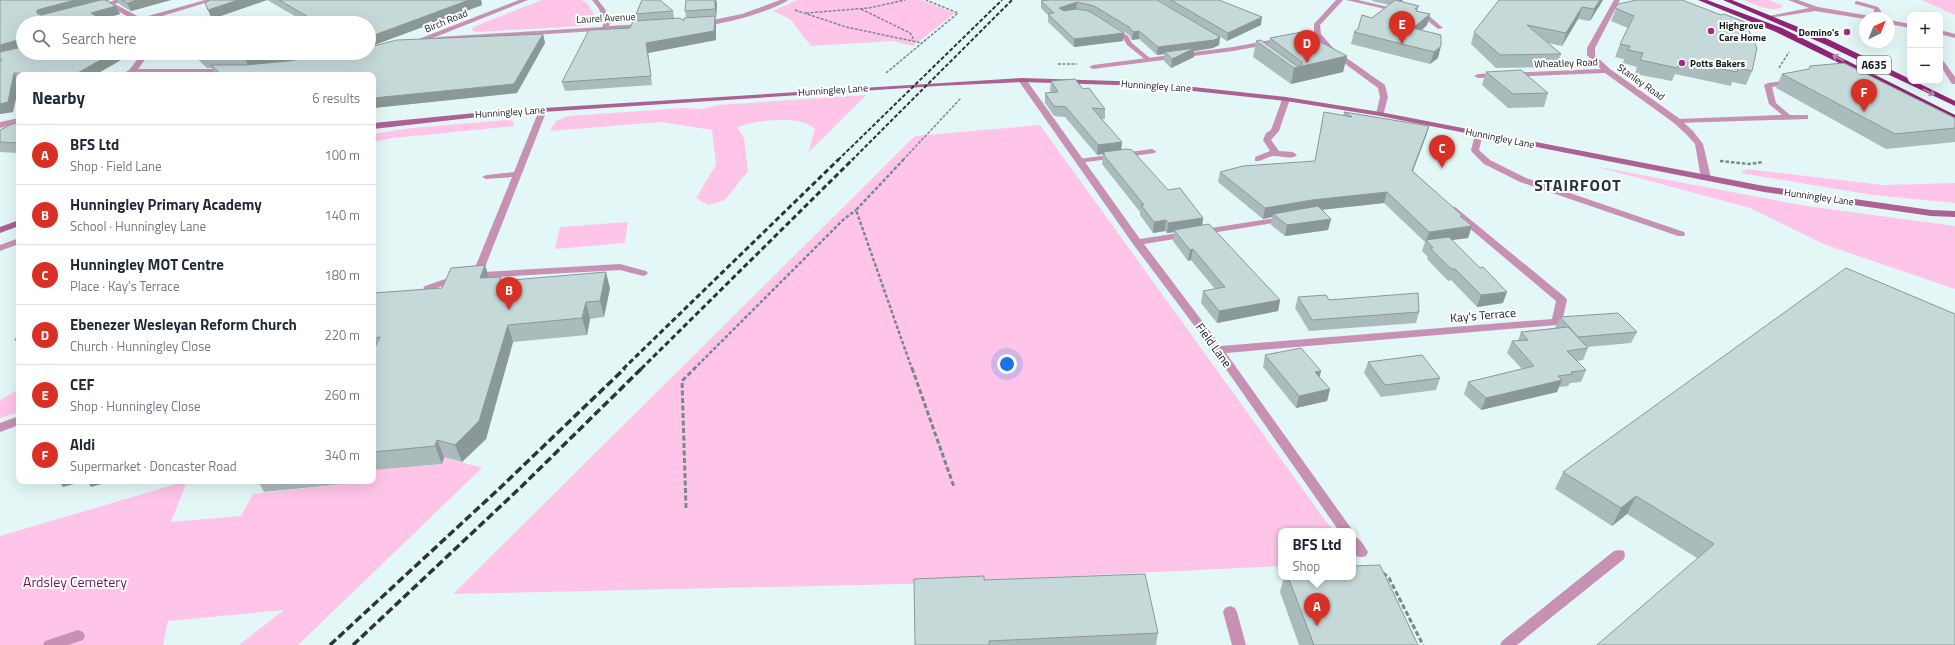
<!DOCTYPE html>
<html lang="en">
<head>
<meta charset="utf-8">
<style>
	body { margin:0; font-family:"Titillium Web",sans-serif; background:#f6f6f7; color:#1f2937 }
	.controls { position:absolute; right:12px; top:12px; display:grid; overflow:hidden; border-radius:8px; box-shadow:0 4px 16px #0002 }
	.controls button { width:36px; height:36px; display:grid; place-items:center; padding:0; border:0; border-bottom:1px solid #e0e1e3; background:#fff; color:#1f2937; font:20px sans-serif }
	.compass { position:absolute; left:1859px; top:12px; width:36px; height:36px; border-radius:50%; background:#fff; box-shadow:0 4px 16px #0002; rotate:43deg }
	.you { position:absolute; left:1007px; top:364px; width:14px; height:14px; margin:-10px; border:3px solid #fff; border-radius:50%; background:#1a73e8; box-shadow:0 0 0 6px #1a73e833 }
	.badge { display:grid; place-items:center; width:26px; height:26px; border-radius:50%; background:#d93025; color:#fff; font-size:13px; font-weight:700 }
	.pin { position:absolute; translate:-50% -33px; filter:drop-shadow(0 1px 2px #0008) }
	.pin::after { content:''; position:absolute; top:21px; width:14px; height:12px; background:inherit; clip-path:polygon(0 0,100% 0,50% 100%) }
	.popup { position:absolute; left:1278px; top:528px; width:78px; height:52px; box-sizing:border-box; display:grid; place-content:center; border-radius:8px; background:#fff; filter:drop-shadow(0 1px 3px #0005); font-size:13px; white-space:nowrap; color:#747a83 }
	.popup b { font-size:15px; color:#1f2937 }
	.popup::after { content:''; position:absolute; left:50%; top:100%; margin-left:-8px; border:8px solid transparent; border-top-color:#fff }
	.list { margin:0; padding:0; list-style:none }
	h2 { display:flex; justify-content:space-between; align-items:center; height:52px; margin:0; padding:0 16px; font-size:17px }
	h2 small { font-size:13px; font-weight:400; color:#747a83 }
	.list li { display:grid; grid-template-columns:26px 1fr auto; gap:12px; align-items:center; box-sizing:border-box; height:60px; padding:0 16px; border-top:1px solid #e0e1e3 }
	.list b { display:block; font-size:15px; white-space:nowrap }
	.list p { margin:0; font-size:13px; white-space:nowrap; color:#747a83 }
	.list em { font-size:13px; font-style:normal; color:#747a83 }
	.icon { flex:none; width:22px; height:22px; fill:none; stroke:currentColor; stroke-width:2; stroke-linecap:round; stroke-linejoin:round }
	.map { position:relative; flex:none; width:1955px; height:645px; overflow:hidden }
	.search { position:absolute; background:#fff; box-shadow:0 4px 16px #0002; left:16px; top:16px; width:360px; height:44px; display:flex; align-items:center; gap:10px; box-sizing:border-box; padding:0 14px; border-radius:22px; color:#747a83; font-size:15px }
	.panel { position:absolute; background:#fff; box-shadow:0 4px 16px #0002; left:16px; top:72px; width:360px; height:412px; border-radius:8px }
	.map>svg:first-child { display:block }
	.green { fill:#fec5e9 }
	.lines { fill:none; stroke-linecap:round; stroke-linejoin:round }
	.path-far2 { stroke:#7b8888; stroke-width:1.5; stroke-dasharray:3 1.5; stroke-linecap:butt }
	.path-far1 { stroke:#7b8888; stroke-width:2.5; stroke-dasharray:3.5 2; stroke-linecap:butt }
	.path { stroke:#7b8888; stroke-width:3; stroke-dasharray:5 2.5; stroke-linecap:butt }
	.service { fill:#c791b4; fill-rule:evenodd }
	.minor { fill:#c791b4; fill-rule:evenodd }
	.secondary { fill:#ad6094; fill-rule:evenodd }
	.trunk { fill:#902374; fill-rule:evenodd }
	.rail-far2 { stroke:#2d3636; stroke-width:2; stroke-dasharray:4 2; stroke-linecap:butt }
	.rail-far1 { stroke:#2d3636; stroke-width:3; stroke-dasharray:5.5 3; stroke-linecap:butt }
	.rail { stroke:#2d3636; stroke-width:3.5; stroke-dasharray:8 3.5; stroke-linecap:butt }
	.wall { fill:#abb }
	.shaded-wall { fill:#8b9898 }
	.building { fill:#c6d9d9; stroke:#8b9898 }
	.oneway { stroke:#c286b3 }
	.poi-dot { fill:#a22b83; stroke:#fff; stroke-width:1.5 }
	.labels { text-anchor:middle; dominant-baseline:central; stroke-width:4; stroke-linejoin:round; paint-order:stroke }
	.far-street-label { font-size:10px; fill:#131a1a; stroke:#fff }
	.far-poi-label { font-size:10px; font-weight:bold; fill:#131a1a; stroke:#fff; text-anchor:start }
	.shield { fill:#fff; stroke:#5a5f5f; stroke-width:1 }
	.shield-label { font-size:11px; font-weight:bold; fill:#131a1a }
	.street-label { font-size:12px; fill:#131a1a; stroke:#fff }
	.near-park-label { font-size:14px; fill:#72165b; stroke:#fff }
	.district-label { font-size:16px; font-weight:bold; letter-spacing:1px; fill:#263636; stroke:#fff }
</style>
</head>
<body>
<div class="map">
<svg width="1955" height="645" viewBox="0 0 1955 645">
	<rect width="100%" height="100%" fill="#e3f7f7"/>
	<g class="green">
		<polygon points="542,0 582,0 588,4 595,16 593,23 580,26 476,32 472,31 473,27"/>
		<polygon points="797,0 922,0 955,13 913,46 893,41 811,46 790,19 773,11"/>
		<path d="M 1743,0 L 1769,0 L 1783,6 C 1773,14 1754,4 1743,0 Z"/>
		<polygon points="1922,0 1955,0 1955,15"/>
		<path d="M 866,95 L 808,153 L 815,129 C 802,114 754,121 737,127 L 744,138 L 748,171 L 725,200 L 708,205 L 696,198 L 716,165 L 712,130 L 661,122 L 550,131 L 556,121 L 568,116 L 683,108 L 701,109 L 719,105 Z"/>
		<polygon points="506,120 513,121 514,126 393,138 373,142 373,134 412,128"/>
		<polygon points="1040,125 1333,531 1281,531 1281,566 904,584 453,594 915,136"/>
		<polygon points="1594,166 1806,206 1955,226 1955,289 1826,245 1750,208"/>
		<polygon points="1747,169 1883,185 1955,183 1955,203 1873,195 1740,173"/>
		<polygon points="628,222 625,243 555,249 560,227"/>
		<polygon points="19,389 19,412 0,418 0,400"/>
		<polygon points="444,457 482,468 298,645 239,645 284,610 168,621 163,645 0,645 0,536 187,481 171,522 241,516 253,494 343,484 345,481 373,481 373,470 442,464"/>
	</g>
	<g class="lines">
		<g class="path-far2">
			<polyline points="861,9 910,33 913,38 911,40"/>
			<polyline points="795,10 846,27 922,43"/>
			<polyline points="806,13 869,8 905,0"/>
			<polyline points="1058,64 1077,64"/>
			<polyline points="1779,68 1789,52"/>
			<polyline points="886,73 958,13 926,0"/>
			<polyline points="903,160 961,98"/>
		</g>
		<g class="path-far1">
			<polyline points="904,159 856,210 912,369"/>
			<polyline points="1720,161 1749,164 1763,162"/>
			<polyline points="694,369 843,220 856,210"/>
		</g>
		<g class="path">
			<polyline points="912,368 954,487"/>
			<polyline points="686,508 682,381 695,368"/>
			<polyline points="1383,573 1389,578 1423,645"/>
		</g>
		<g class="service">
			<polygon points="1346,0 1358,0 1401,10 1398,12"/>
			<polygon points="1857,1 1878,7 1881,11 1880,18 1874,18 1874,9 1855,4 1855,2"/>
			<polygon points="1418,13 1428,15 1443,28 1438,29 1424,18 1416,16 1415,15"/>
			<polygon points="1110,27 1114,27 1128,36 1132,43 1151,59 1151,61 1147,61 1127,45 1123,38 1110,29"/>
			<polygon points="1940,58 1942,59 1955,77 1955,84 1952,84 1940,65"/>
			<polygon points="1790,80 1794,82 1793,84 1772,87 1776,103 1790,115 1808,115 1808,119 1677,123 1673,121 1677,119 1782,115 1769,104 1764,85 1768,83"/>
			<polygon points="540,108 543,108 547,110 483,272 620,264 646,271 648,273 646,275 643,276 620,270 477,278 472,275 512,177 486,179 482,177 486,175 514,172"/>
			<polygon points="1476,131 1482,131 1483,133 1479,150 1490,160 1526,178 1684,232 1685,234 1684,236 1678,236 1520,182 1484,164 1472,152 1471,150"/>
			<polygon points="1152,149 1156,151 1155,153 1079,163 1075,161 1079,159"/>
			<polygon points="19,238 19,244 0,251 0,245"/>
			<polygon points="457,275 460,276 462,278 460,280 428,291 423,288 425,286"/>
			<polygon points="1619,550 1624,551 1625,555 1624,559 1517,645 1500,645 1502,641 1614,551"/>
			<polygon points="1230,606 1235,608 1237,612 1246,645 1232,645 1223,612 1225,608"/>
			<polygon points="78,630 83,632 85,636 83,640 68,645 43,645 45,641"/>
		</g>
		<g class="minor">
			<polygon points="115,0 126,0 115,4 141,18 205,0 215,0 139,23 128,23 134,20 109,6 97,9 94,7"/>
			<polygon points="519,0 528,0 418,44 411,42"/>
			<polygon points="592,0 598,0 605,9 610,23 609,26 644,24 648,26 644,28 438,41 434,39 438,37 602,27 604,23 599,9"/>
			<path d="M 780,0 L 788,0 C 778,9 708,31 698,23 L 742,14 Z"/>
			<polygon points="1336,0 1343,0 1320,25 1321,34 1334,49 1385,85 1388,97 1383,116 1380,116 1376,114 1380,97 1378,88 1329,52 1316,36 1233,51 1093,69 1089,67 1093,65 1233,47 1314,32 1314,24"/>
			<polygon points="1614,0 1620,0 1595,48 1595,55 1610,69 1680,119 1693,131 1703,144 1711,178 1709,180 1703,180 1701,178 1695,144 1687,135 1674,123 1605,73 1478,78 1474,76 1478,74 1601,69 1587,55 1587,48"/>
			<polygon points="1788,0 1798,0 1818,7 1870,16 1873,18 1865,19 1815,11 1769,18 1769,16 1809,8"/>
			<polygon points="1889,20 1910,24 1910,28 1889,24"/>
			<polygon points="1940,30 1955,34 1955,38 1940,34"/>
			<polygon points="142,53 150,53 138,69 228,69 232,71 228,73 135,73 122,75 130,69"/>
			<polygon points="1019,78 1025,78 1140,239 1289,216 1291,218 1289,220 1286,221 1144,244 1221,346 1552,319 1556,301 1449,211 1447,209 1449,207 1455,207 1566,298 1567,300 1562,322 1557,325 1226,353 1353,531 1339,531 1214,352 1133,244 1018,80"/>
			<path d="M 1283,97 L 1290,99 L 1279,131 L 1271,140 L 1279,151 L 1293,152 L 1297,155 C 1292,160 1282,156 1274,156 C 1267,156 1262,162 1255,161 L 1255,157 L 1270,151 L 1263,140 L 1266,133 L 1271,130 Z"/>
			<polygon points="19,118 19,123 0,128 0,122"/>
			<polygon points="19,416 19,425 0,432 0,423"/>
			<path d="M 1353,536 C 1360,538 1364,545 1368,552 L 1366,556 C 1351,561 1353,546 1353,536 Z"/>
		</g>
		<g class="secondary">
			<polygon points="1022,78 1147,82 1286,97 1380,112 1764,186 1931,210 1955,211 1955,217 1931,216 1764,192 1380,116 1286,101 1147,86 1022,82 937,86 496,115 373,129 373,123 496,111"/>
			<polygon points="19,220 19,226 0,233 0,227"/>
		</g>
		<g class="trunk">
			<polygon points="1698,0 1707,0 1782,28 1955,115 1955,120 1776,32"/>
			<polygon points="1723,0 1732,0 1830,40 1910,79 1910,81 1914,81 1955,101 1955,106 1824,44"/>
		</g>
		<g class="rail-far2">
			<polyline points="838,160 1002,0"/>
			<polyline points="852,160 1012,0"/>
		</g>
		<g class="rail-far1">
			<polyline points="623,369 839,159"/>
			<polyline points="641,369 853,159"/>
		</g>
		<g class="rail">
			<polyline points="330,645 501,487 625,368"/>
			<polyline points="353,645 521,487 642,368"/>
		</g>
	</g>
	<g class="wall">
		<polygon points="0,0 110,0 106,1 116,6 120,14 102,19 133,53 95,75 19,75 19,85 13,112 0,114"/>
		<polygon points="117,0 171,0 131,11 119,4"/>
		<polygon points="210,0 481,0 482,5 371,46 543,34 545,43 517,93 373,108 373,75 216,75 212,68 207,68 191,53 369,53 369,23 307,23 267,0 212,19 205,3"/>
		<polygon points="686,0 716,0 717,4 716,18 715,18 716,25 716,40 648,53 652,85 565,91 562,82 630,28 637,21 636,14 673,11 674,18 684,21 686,18 685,11"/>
		<polygon points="1044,0 1157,0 1220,37 1219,45 1213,48 1194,51 1194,57 1171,68 1164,61 1164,54 1157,55 1139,39 1132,40 1129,35 1093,14 1124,33 1123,41 1074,47 1048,22 1048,15 1041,8 1041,1"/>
		<polygon points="1158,0 1219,0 1261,25 1227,41"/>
		<polygon points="1372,0 1403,0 1401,2 1419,6 1417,11 1430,14 1427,25 1422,30 1438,58 1430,64 1351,44 1354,32 1389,5 1372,1"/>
		<polygon points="1499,0 1603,0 1590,21 1578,19 1562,46 1548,43 1561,54 1556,67 1496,68 1471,44 1474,32"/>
		<polygon points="1618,4 1752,71 1746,85 1732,82 1731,86 1675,74 1672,81 1635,74 1637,67 1623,63 1624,59 1615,57 1620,44 1628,28 1611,21"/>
		<polygon points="1270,38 1347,56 1343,72 1291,84 1253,57 1256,41 1269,46"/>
		<polygon points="1486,72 1548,93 1544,107 1508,108 1482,85"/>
		<polygon points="1782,74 1955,118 1955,142 1886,149 1776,88"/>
		<polygon points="1051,81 1083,89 1105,109 1105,119 1101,119 1122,142 1121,149 1168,190 1203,218 1202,225 1280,300 1278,311 1217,323 1201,303 1203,291 1215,289 1191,260 1188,261 1173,241 1174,232 1167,233 1165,231 1153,233 1140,215 1140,212 1102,164 1103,154 1097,155 1065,117 1054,116 1045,103 1045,93 1051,92 1050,91"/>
		<polygon points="1344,112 1429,126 1426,136 1413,171 1472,226 1468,238 1452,240 1503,303 1477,307 1451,280 1448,281 1427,259 1428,257 1422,251 1425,242 1384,203 1321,210 1331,219 1328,230 1285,236 1271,225 1272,217 1263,219 1218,182 1220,172 1315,161 1322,122 1343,115"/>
		<polygon points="19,122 19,153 0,152 0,130"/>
		<polygon points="485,265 489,278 501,277 502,281 610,288 604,317 590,319 587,335 513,342 486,439 462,462 444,457 442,464 373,470 373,293 442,288"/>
		<polygon points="1298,297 1329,300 1419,312 1416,323 1309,331 1295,308"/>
		<polygon points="1955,314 1955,645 1697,558 1627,514 1612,526 1555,489 1563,472"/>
		<polygon points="1560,317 1637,332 1631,343 1587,347 1588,348 1583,360 1577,361 1586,370 1581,382 1570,383 1568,386 1559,387 1557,392 1481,410 1464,394 1468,382 1522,369 1507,353 1512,341 1518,341 1521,332 1555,328"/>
		<polygon points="1265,355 1321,371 1319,377 1330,389 1327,401 1296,408 1263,367"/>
		<polygon points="1368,362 1440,378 1436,390 1381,397 1364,373"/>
		<polygon points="258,481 345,481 343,484 264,492"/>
		<polygon points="1284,577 1353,577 1418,645 1299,645 1280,592"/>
		<polygon points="984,580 1158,633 1156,645 915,645"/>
	</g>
	<g class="shaded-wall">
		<polygon points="75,0 110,0 42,19 37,13 37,10"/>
		<polygon points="138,0 171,0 131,11 127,3"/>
		<polygon points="238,0 267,0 212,19 208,10"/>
		<polygon points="469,0 481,0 482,5 369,47 369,37"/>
		<polygon points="715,0 716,0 717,4 716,18 715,9"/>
		<polygon points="1398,0 1403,0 1396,7"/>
		<polygon points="1600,0 1603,0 1590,21 1594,9"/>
		<polygon points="1077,2 1076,10 1059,15 1059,8"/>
		<polygon points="116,6 120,14 96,21 91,13"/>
		<polygon points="1582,7 1578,19 1562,46 1566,33"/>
		<polygon points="1430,14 1427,25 1410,40 1413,28"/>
		<polygon points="715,16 716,25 716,40 648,53 652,85 646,43"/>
		<polygon points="1262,17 1261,25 1227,41 1228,33"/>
		<polygon points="1139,31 1139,39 1132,40 1133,32"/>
		<polygon points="1124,33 1123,41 1074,47 1074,39"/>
		<polygon points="543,34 545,43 517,93 373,108 373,98"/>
		<polygon points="1220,37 1219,45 1213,48 1194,51 1194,57 1171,68 1172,59 1165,52 1164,54 1157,55 1158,47"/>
		<polygon points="18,40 23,49 0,55 0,45"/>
		<polygon points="1441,46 1438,58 1430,64 1434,52"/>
		<polygon points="113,53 133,53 95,75 74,75"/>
		<polygon points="295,53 359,53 249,68 245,58"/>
		<polygon points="1347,56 1343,72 1291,84 1294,68"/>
		<polygon points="14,73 19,81 19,85 13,112 0,114 0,104"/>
		<polygon points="312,73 312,75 298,75"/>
		<polygon points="1429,126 1426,136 1409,181 1412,171"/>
		<polygon points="1122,142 1121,152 1103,152 1103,154 1097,155 1098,145"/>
		<polygon points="1387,192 1384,203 1310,211 1273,214 1272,217 1263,219 1265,208 1312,200"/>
		<polygon points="1203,218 1202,228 1174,230 1174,232 1167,233 1168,223"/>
		<polygon points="1331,219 1328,230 1285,236 1287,225"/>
		<polygon points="1166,220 1165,231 1153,233 1154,222"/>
		<polygon points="1472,226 1468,238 1429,243 1426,241 1429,232"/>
		<polygon points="1193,249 1191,260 1188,261 1190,250"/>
		<polygon points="485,265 490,281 480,278"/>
		<polygon points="606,272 610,288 604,317 600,301"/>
		<polygon points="1507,292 1503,303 1477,307 1481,295"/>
		<polygon points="1280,300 1278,311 1217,323 1219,311"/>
		<polygon points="586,302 590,319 587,335 582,318"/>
		<polygon points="508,325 513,342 486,439 462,462 455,445"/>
		<polygon points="19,337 19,346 15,340"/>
		<polygon points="1321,371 1318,383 1315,372"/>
		<polygon points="1562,380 1557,392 1481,410 1486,398"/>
		<polygon points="1330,389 1327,401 1296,408 1299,396"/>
		<polygon points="437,440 444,457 442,464 435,446"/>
		<polygon points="59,481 85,481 63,487"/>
		<polygon points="87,481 112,481 91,487"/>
		<polygon points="1636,496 1627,514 1612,526 1621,508"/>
	</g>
	<g class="building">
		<polygon points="0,0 75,0 37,10 37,13 41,15 101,0 105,0 116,6 91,13 107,23 23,23 23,53 113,53 74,75 14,73 8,102 0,104 0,62 2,60 0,59 0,52 22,47 23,45 18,40 0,45"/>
		<polygon points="122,0 138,0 127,3"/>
		<polygon points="210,0 238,0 208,10 205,3"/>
		<polygon points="279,0 469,0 369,37 369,23 319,23"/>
		<polygon points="642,0 660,0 673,11 636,14"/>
		<polygon points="686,0 715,0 715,9 685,11"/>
		<polygon points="1048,0 1157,0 1220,37 1214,40 1158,47 1139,31 1133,32 1129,27 1094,6 1077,2 1059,8 1064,11 1076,9 1089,11 1124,33 1074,39 1048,14 1054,13 1041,1"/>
		<polygon points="1171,0 1219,0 1262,17 1228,33"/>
		<polygon points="1395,0 1419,6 1415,9 1417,9 1416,11 1430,14 1413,28 1441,35 1441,46 1434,52 1354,32 1358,29 1362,15 1372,18"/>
		<polygon points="1499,0 1600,0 1594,9 1582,7 1566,33 1527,25 1561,54 1500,55 1474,32"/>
		<polygon points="1637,0 1682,0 1721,15 1724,14 1745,22 1757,48 1752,71 1738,68 1737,72 1680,61 1677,68 1640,60 1643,53 1628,50 1630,46 1620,44 1634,16 1615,8 1618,4"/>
		<polygon points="715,16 714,31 646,43 651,76 562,82 589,30 630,28 633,21 680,18 684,21 684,18"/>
		<polygon points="1302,32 1347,56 1294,68 1256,41 1261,40 1297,66 1302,66 1302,62 1270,38"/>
		<polygon points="543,34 514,84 373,98 373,75 312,75 312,73 298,75 222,75 211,65 245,65 288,61 338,53 369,53 369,47 397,40"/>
		<polygon points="1195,48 1172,59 1165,52"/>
		<polygon points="197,53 295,53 245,58 203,58"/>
		<polygon points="1844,63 1955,118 1955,128 1895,134 1782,74 1809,69 1810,66"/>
		<polygon points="1521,70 1548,93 1513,94 1486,72"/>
		<polygon points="1075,79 1083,89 1089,88 1105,109 1092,108 1122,142 1098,145 1066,107 1054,106 1045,93 1058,92 1051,81"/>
		<polygon points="1324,112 1352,117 1344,112 1429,126 1412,171 1463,216 1460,216 1472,226 1429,232 1387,192 1312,200 1265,208 1220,172 1243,166 1315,161"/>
		<polygon points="19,122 19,143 0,142 0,130 10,125"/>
		<polygon points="1127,149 1132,150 1168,190 1180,188 1203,218 1168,223 1166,220 1154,222 1141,205 1144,205 1103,154 1105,154 1103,152"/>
		<polygon points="1318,206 1331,219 1287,225 1273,214"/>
		<polygon points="1209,224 1280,300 1219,311 1203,291 1225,287 1193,249 1190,250 1174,230"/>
		<polygon points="1449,237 1480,268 1483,267 1507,292 1481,295 1455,269 1451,269 1430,248 1433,248 1426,240"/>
		<polygon points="485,265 480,278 501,277 500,281 606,272 600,301 586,302 582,318 508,325 479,421 455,445 437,440 435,446 373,452 373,352 380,337 373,338 373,293 442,288 451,268"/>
		<polygon points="1846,268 1955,314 1955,645 1597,645 1714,544 1636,496 1621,508 1563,472"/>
		<polygon points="1418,293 1419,312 1312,320 1298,297 1326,295 1329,300"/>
		<polygon points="1618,313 1637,332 1578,337 1560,317"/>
		<polygon points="1568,327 1588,348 1567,351 1586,370 1571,372 1573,374 1558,376 1562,380 1486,398 1468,382 1534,366 1512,341 1528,340 1521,332"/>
		<polygon points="19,333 19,337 15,340"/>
		<polygon points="1301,348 1321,371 1315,372 1330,389 1299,396 1265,355"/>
		<polygon points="1422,355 1440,378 1385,385 1368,362"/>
		<polygon points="1380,565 1418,645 1314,645 1288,577 1353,577 1353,566"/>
		<polygon points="1145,574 1158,633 989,641 989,645 915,645 914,579 984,576 984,580"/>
	</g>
	<defs><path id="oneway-shaft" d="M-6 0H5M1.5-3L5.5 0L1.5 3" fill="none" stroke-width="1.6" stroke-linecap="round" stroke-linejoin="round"/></defs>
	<g class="oneway">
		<use href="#oneway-shaft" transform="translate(1838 58) rotate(-153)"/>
		<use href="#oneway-shaft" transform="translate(1929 92) rotate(26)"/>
	</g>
	<g class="poi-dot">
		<circle cx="1711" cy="31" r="4"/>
		<circle cx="1847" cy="32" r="4"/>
		<circle cx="1682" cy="63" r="4"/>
	</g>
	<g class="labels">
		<g class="far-street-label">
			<text transform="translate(606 18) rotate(-3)">Laurel Avenue</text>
			<text transform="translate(446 21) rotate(-22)">Birch Road</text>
			<text transform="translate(1566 63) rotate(-2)">Wheatley Road</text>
			<text transform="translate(1641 82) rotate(35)">Stanley Road</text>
			<text transform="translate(1156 86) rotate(4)">Hunningley Lane</text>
			<text transform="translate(833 90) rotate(-4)">Hunningley Lane</text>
			<text transform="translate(510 112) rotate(-4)">Hunningley Lane</text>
			<text transform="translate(1500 138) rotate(11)">Hunningley Lane</text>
			<text transform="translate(1819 197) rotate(8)">Hunningley Lane</text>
		</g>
		<g class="far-poi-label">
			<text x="1719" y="25">Highgrove<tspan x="1719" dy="12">Care Home</tspan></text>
			<text x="1839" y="32" text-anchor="end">Domino's</text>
			<text x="1690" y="63">Potts Bakers</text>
		</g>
		<rect class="shield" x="1857" y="56" width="34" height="18" rx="3"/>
		<g class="shield-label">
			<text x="1874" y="65">A635</text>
		</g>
		<g class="street-label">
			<text transform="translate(1483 315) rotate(-5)">Kay's Terrace</text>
			<text transform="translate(1214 345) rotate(54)">Field Lane</text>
		</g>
		<g class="near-park-label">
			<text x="75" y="581">Ardsley Cemetery</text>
		</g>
		<g class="district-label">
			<text x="1578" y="185">STAIRFOOT</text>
		</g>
	</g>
</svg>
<div class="controls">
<button>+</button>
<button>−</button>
</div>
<svg class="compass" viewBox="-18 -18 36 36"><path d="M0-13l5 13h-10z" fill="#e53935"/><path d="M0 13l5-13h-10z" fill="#747a83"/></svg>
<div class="you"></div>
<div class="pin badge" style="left:1317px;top:626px">A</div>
<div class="popup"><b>BFS Ltd</b>Shop</div>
<div class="pin badge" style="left:509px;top:310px">B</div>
<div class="pin badge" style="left:1442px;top:168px">C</div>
<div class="pin badge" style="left:1307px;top:63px">D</div>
<div class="pin badge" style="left:1402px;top:44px">E</div>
<div class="pin badge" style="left:1864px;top:112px">F</div>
<div class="search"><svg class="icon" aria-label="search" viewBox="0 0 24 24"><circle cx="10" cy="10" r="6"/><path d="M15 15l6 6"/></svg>Search here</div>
<section class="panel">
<h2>Nearby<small>6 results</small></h2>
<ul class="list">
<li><span class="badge">A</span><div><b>BFS Ltd</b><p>Shop · Field Lane</p></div><em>100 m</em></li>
<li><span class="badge">B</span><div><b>Hunningley Primary Academy</b><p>School · Hunningley Lane</p></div><em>140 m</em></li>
<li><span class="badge">C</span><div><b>Hunningley MOT Centre</b><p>Place · Kay's Terrace</p></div><em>180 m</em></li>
<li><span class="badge">D</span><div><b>Ebenezer Wesleyan Reform Church</b><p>Church · Hunningley Close</p></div><em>220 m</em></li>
<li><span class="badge">E</span><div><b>CEF</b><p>Shop · Hunningley Close</p></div><em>260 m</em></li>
<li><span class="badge">F</span><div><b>Aldi</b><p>Supermarket · Doncaster Road</p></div><em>340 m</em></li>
</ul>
</section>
</div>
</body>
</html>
